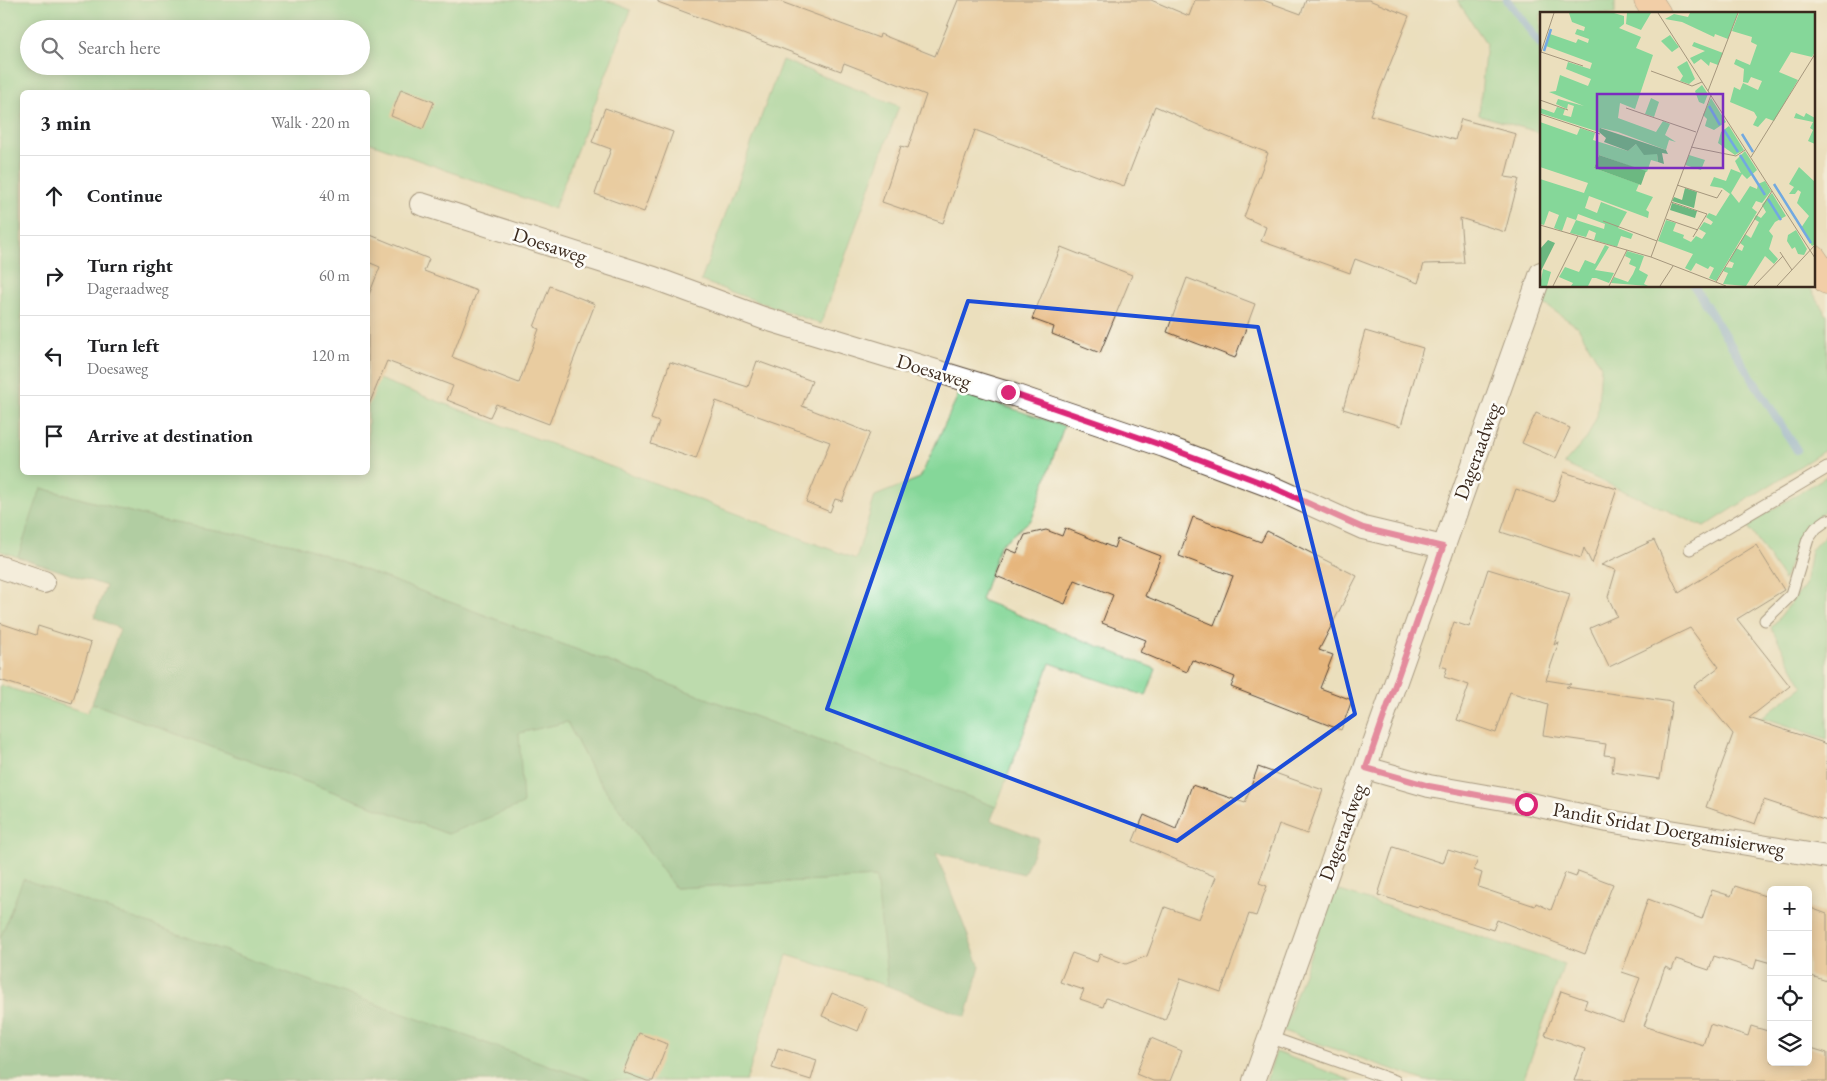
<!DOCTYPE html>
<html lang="en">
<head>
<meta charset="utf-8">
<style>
	body { margin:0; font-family:"EB Garamond",serif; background:#f6f6f6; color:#202124 }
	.controls { position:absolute; right:15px; bottom:15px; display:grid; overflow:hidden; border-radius:8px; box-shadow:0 2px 12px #0003 }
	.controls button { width:45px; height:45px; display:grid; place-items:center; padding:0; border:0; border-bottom:1px solid #e0e0e0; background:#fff; color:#202124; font:25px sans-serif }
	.stop { position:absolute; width:15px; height:15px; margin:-11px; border:4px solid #db2777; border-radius:50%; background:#fff }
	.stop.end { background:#db2777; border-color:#fff; box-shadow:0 1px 5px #0008 }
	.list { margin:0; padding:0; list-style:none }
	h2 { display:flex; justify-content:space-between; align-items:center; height:65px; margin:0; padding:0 20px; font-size:21px }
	h2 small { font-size:16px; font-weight:400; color:#757577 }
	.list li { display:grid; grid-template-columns:32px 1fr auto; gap:15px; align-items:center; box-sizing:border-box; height:80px; padding:0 20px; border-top:1px solid #e0e0e0 }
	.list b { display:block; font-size:19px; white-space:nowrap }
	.list p { margin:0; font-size:16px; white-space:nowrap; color:#757577 }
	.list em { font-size:16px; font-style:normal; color:#757577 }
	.icon { flex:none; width:28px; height:28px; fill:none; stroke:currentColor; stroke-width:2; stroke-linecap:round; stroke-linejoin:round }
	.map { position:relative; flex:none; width:1827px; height:1081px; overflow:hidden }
	.search { position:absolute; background:#fff; box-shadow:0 2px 12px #0003; left:20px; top:20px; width:350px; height:55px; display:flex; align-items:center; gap:12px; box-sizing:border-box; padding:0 18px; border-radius:28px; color:#757577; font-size:19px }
	.panel { position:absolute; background:#fff; box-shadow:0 2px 12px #0003; left:20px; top:90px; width:350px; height:385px; border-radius:8px }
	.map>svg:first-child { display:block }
	.green { fill:#85d799; stroke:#60805c; fill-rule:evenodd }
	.forest { fill:#6cb881; stroke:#547150 }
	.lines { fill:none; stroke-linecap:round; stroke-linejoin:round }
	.stream { stroke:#72a9e0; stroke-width:8 }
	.building { fill:#e6b67d }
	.lane-casing { stroke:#554536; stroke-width:13 }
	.street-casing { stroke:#554536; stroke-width:24 }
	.primary-casing { stroke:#554536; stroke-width:29 }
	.lane { stroke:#fff; stroke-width:11 }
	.street { stroke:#fff; stroke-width:22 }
	.primary { stroke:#fbbb8d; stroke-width:28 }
	.route { stroke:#db2777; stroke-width:6 }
	.marked { fill:none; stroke:#1d4ed8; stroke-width:4; stroke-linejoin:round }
	.labels { text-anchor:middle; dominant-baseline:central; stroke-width:5; stroke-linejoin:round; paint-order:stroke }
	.street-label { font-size:20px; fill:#3b2a1e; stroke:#fdfcf7 }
	.inset-river { fill:none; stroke:#72a9e0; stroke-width:2.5 }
	.inset-road { fill:none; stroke:#a5977d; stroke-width:1 }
	.view { fill:#7b2cbf; fill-opacity:0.15; stroke:#7b2cbf; stroke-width:2.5 }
	.inset-edge { fill:none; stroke:#3b2a1e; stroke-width:2.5 }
</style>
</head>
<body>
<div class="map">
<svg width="1827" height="1081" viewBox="0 0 1827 1081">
	<rect width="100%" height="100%" fill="#fdfcf7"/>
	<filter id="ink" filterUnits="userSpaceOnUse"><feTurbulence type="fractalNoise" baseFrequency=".02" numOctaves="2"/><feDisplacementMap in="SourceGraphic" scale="10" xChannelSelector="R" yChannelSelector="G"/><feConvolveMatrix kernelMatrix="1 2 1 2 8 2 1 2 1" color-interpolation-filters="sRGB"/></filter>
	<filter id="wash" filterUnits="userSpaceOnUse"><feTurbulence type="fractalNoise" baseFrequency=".0096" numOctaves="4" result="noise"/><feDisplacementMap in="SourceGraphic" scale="20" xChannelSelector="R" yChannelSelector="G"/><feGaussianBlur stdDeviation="1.12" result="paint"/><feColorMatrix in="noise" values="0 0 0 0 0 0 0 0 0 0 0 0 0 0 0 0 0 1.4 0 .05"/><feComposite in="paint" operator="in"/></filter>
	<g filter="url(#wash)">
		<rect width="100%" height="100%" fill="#ebdfbd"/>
		<g class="green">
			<path d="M 0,0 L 606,0 L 631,10 L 554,209 L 368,142 L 368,92 L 22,92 L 22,472 L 368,472 L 368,375 L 856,559 L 875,496 L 920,478 L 960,391 L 1064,426 L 1032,519 L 1000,545 L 981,600 L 1156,669 L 1146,696 L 1050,663 L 996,807 L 298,545 L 164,521 L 42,488 L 18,557 L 0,551 ZM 29,29 L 361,29 L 361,66 L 29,66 Z"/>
			<polygon points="1457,0 1615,0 1615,14 1541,14 1541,133 1479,115 1486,43"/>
			<polygon points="782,60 899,106 821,324 701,281"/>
			<polygon points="1550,286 1809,286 1827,316 1827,449 1704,527 1564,464 1587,438 1597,416 1601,366 1578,327 1544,304"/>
			<path d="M 1827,476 L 1827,509 C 1800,528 1795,550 1784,580 L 1747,525 Z"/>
			<polygon points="1827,533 1827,739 1762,717 1803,686 1771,628 1805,585 1811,550"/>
			<polygon points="0,685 87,713 92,703 448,834 519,733 567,722 593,772 675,888 877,877 888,986 787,955 746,1081 593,1081 23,880 0,939"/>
			<polygon points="1334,889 1564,964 1523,1081 1426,1081 1283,1031"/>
			<polygon points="1276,1052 1353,1081 1266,1081"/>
		</g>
		<g class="forest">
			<polygon points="41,488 164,521 298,545 996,807 991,820 1039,839 1024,874 936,853 980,967 966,1017 888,986 876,877 675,888 593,772 567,722 519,733 523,804 448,834 92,703 120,629 94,617 106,586 18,557"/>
			<polygon points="23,879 593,1081 0,1081 0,939"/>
		</g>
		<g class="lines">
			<g class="stream">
				<polyline points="1507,0 1541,45"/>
				<polyline points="1694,286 1797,450"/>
			</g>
		</g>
		<g id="blocks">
			<g class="building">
				<polygon points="658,0 776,0 879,38 880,34 935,56 958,0 1151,0 1189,16 1195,0 1263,0 1301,14 1306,0 1369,0 1409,16 1370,115 1455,140 1461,119 1516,134 1505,177 1519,179 1505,232 1460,218 1464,263 1424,264 1418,283 1355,259 1350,273 1261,241 1266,227 1244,217 1268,153 1212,131 1155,106 1124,186 975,130 943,223 882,202 901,146 908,148 926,95 844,63 841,71 658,2"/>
				<polygon points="401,89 434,102 423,129 391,116"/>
				<polygon points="605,108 673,132 644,212 595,194 611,149 592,142"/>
				<polygon points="368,234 429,259 424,271 477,291 452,357 519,383 539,329 534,327 550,286 595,304 549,424 496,404 490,417 447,400 453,386 387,361 368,407 368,297 380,267 368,262"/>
				<polygon points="1061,247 1132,275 1100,353 1052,334 1054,327 1032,319"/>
				<polygon points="1187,278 1255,304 1235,358 1167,332"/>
				<polygon points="1365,331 1423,348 1401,426 1343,409"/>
				<polygon points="757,361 812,381 802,406 870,433 842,501 835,499 830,512 806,502 830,442 716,401 696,459 651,444 659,422 651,419 670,362 748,387"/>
				<polygon points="1536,413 1570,428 1556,458 1522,443"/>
				<polygon points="1564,472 1617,489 1592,564 1584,548 1581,558 1501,532 1516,489 1554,502"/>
				<polygon points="1193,517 1261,542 1267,531 1357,576 1319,650 1333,655 1320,688 1352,700 1341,730 1231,687 1235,677 1192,660 1187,672 1140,652 1146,640 1102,623 1113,595 1075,580 1065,604 996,576 1007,549 1017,553 1025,535 1046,530 1062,536 1065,528 1114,548 1117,539 1161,556 1145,596 1214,625 1233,576 1179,556"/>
				<polygon points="1654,540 1679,593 1756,545 1784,590 1737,619 1790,686 1749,718 1827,744 1827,821 1764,800 1755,824 1706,807 1733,734 1694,686 1719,667 1690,628 1609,667 1590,628 1617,616 1608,597 1616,570 1601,565"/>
				<polygon points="1488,569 1570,594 1554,645 1559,642 1546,680 1571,684 1566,687 1672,702 1660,779 1612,772 1614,756 1604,755 1606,744 1543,735 1548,704 1510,692 1496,733 1457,720 1469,685 1444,677 1447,668 1440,666 1454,622 1469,627"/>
				<polygon points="0,623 36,635 38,626 91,643 72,703 0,680"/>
				<polygon points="1258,767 1323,790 1307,834 1279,824 1259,883 1267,886 1256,916 1249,914 1221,992 1181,978 1165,1020 1106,998 1103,1007 1080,999 1084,990 1060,982 1072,953 1097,962 1100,954 1126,964 1147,956 1165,907 1199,919 1216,877 1133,841 1144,815 1176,829 1192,785 1245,803"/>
				<polygon points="1393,847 1443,863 1448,850 1478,859 1474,870 1482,873 1478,887 1535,906 1536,903 1551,910 1565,873 1576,877 1578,871 1613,884 1585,954 1497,920 1493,930 1419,906 1418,907 1378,895"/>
				<polygon points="1735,886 1771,898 1771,963 1757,959 1754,969 1714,956 1709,970 1676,959 1672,970 1665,967 1644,1026 1703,1045 1710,1024 1748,1036 1751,1026 1771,1032 1771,1062 1808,1062 1808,1047 1827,1053 1827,1081 1574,1081 1585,1049 1545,1035 1561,991 1587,1000 1584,1008 1623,1022 1640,978 1622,972 1648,899 1702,919 1712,890 1731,896"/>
				<polygon points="1808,907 1827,914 1827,981 1808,975"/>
				<polygon points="832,993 867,1008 858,1031 822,1016"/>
				<polygon points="639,1033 667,1044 653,1081 647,1081 623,1072"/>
				<polygon points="1151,1038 1182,1051 1170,1081 1153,1081 1136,1074"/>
				<polygon points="778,1048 817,1060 811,1080 772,1068"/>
			</g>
		</g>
	</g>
	<g filter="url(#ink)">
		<use href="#blocks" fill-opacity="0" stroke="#554536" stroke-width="1"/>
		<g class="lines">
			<g class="lane-casing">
				<g id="lane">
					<polyline points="1690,549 1827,468"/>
					<polyline points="1765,620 1791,595 1808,539 1816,528 1827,520"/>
					<polyline points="1269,1037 1395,1081"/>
				</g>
			</g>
			<g class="street-casing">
				<g id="street">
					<polyline points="421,204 654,278 763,318 1008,393 1164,446 1270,486 1363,528 1443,547"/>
					<polyline points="0,567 44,582"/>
					<polyline points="1366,768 1429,786 1526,803 1608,821 1827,857"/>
					<polyline points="1254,1081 1541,273"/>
				</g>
			</g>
			<g class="primary-casing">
				<g id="primary">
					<polyline points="1648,0 1657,14"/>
					<polyline points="1813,259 1827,280"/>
				</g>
			</g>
			<use href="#lane" class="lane"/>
			<use href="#street" class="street"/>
			<use href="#primary" class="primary"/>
		</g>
	</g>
	<g class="lines" filter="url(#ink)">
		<polyline class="route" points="1008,392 1164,446 1270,486 1363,528 1443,547 1366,768 1429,786 1526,804"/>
	</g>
	<path d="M0 0H1827V1081H0ZM 968,301 L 1258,327 L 1355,714 L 1177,841 L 827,709 Z" fill="#ebdfbd" fill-opacity=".55" fill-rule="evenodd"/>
	<path class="marked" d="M 968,301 L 1258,327 L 1355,714 L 1177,841 L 827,709 Z"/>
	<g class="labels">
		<g class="street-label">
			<text transform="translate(550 245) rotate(18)">Doesaweg</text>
			<text transform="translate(934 371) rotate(17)">Doesaweg</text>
			<text transform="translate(1477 451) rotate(-70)">Dageraadweg</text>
			<text transform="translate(1669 829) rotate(10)">Pandit Sridat Doergamisierweg</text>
			<text transform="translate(1342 832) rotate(-70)">Dageraadweg</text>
		</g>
	</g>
	<g transform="translate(1540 12)">
		<rect width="275" height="275" fill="#ebdfbd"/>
		<path d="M 29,1 L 74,1 L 84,4 L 84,12 L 79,16 L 101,25 L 96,36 L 113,43 L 95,97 L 80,91 L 78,106 L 116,120 L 123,109 L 130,112 L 125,123 L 136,130 L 129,128 L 126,138 L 78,120 L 61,116 L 59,120 L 0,101 L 0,96 L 14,101 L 17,95 L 25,97 L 23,103 L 31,105 L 34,94 L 28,92 L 27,97 L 16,92 L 18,87 L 44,94 L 9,80 L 16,79 L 20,63 L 48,74 L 51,67 L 26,57 L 28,50 L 50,57 L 52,51 L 6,34 L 10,22 L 36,31 L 38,27 L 48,31 L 49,27 L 35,22 L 37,17 L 44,19 L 45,15 L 32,10 ZM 87,1 L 111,1 L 101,18 L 86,12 ZM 150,1 L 198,1 L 188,27 L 175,22 L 174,25 L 142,10 L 125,7 L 134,2 L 148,5 ZM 199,1 L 275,1 L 275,40 L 272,45 L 251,40 L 239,60 L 258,68 L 234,109 L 226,106 L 218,115 L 213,113 L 217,105 L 214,100 L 190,90 L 194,75 L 200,78 L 203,71 L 218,78 L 222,69 L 211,65 L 208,71 L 203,70 L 204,57 L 194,52 L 196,47 L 210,53 L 217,33 L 211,30 L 212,25 L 192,19 ZM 130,23 L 139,35 L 132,40 L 121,29 ZM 154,30 L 183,41 L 178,53 L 170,50 L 169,54 L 161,47 L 154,52 L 150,46 L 165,39 L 152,34 ZM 147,49 L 155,67 L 149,72 L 140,69 L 143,64 L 137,55 ZM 162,73 L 168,82 L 164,92 L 159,90 L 155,79 ZM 111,86 L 119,90 L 114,105 L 105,102 ZM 171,86 L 186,110 L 174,118 L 165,114 L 167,107 L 163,103 ZM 256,101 L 264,105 L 266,101 L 275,106 L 275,132 L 268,129 L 273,118 L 270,116 L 273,110 L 254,106 ZM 0,110 L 37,123 L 40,116 L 55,121 L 53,128 L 88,139 L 96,132 L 117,142 L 118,150 L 111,148 L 107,160 L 59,143 L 54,156 L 99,172 L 96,179 L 113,185 L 106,198 L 109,200 L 108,206 L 49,184 L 45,196 L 57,201 L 61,190 L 87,200 L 78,216 L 93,222 L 91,227 L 81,224 L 77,235 L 54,228 L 56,221 L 49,218 L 46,225 L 30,221 L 36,208 L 27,205 L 22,219 L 14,216 L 19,203 L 9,199 L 4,213 L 0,212 L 0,167 L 44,181 L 48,171 L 0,155 ZM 38,202 L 65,212 L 64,217 L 36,208 ZM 189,114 L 204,138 L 195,143 L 178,131 L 181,120 ZM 205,139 L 217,158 L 207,167 L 202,162 L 191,181 L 199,191 L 210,174 L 217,177 L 218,172 L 225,169 L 231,179 L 222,191 L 216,189 L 212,196 L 217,200 L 176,269 L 169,266 L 174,256 L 170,254 L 168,257 L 156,251 L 151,259 L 145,256 L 153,242 L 118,229 L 126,208 L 136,211 L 133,219 L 144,223 L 143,226 L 151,230 L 156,224 L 162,227 L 166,221 L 159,217 L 164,210 L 171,213 L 173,210 L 166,205 L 169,201 L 176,204 L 190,182 L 182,176 L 170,174 L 174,165 L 186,169 L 191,157 L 201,161 L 195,149 ZM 149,143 L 165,148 L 161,158 L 145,153 ZM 259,155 L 275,170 L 275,232 L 272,234 L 261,216 L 269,204 L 257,191 L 261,180 L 258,178 L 255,182 L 249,182 L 254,175 L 249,172 ZM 232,181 L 246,204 L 235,210 L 229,219 L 233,224 L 229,237 L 238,247 L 234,252 L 225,244 L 206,274 L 183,272 L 188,261 L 183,259 L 185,255 L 192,256 L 194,251 L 189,249 L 196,236 L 202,239 L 204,234 L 200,231 L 205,222 L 211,226 L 219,210 L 214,207 L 216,203 L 221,206 L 226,200 L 222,193 ZM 256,218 L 267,237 L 264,243 L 258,242 L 255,235 L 252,237 L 247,229 L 248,223 ZM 65,233 L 69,235 L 55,258 L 74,261 L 69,271 L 56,266 L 52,266 L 48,274 L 31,274 L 33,271 L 19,265 L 25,255 L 39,260 L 45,248 L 55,252 ZM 87,239 L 104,244 L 99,258 L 108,263 L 104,272 L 108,274 L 71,271 L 74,265 L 88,270 L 93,262 L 96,255 L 89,252 L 91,247 L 85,244 ZM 3,257 L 11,260 L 7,274 L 0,274 Z" fill="#85d799" fill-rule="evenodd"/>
		<path d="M 60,116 L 126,138 L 128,142 L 122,141 L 124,152 L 118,150 L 117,142 L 104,143 L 96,132 L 88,139 L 64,130 L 66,126 L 59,120 ZM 59,143 L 106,159 L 101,173 L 54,156 ZM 145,176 L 157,180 L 154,196 L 132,189 L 134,185 L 142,188 ZM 132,191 L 157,199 L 155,206 L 130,198 ZM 8,228 L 15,231 L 0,261 L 0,237 Z" fill="#6cb881"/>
		<path class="inset-river" d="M 4,39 L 11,17M 169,94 L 180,113M 184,118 L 198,140M 202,122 L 213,140M 200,143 L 225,183M 234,172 L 271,231M 228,187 L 241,208"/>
		<path class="inset-road" d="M 118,1 L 275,246M 1,40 L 43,54M 0,43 L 14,1M 111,59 L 152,74 L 162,70M 168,79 L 198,1M 0,88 L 28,98M 86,96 L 156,120M 0,102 L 60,122M 151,135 L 196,144 L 205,138M 211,145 L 275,42M 137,173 L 177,186 L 182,178M 131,190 L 167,202 L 153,225M 126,207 L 158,218M 63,209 L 117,229M 0,213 L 111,245 L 186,274M 240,240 L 252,258M 111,245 L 171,83M 176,270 L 232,179M 13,274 L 38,224M 69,274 L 87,238M 120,274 L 133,254M 214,274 L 243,244M 237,274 L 275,233"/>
		<path class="view" d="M 57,82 L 183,82 L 183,156 L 57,156 Z"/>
		<rect width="275" height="275" class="inset-edge"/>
	</g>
</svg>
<div class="controls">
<button>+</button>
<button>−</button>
<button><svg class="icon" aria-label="locate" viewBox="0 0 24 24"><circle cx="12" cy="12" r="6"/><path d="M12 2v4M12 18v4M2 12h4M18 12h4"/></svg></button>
<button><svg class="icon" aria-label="layers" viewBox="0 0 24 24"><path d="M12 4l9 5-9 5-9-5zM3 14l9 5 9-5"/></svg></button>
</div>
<div class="stop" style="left:1526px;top:804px"></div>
<div class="stop end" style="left:1008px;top:392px"></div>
<div class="search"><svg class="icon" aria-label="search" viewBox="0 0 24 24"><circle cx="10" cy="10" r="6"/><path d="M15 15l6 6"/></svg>Search here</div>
<section class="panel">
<h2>3 min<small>Walk · 220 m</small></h2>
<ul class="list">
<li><svg class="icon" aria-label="ahead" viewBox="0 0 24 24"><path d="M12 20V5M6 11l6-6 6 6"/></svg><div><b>Continue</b></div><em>40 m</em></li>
<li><svg class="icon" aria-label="right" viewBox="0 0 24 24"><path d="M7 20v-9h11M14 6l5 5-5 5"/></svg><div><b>Turn right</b><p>Dageraadweg</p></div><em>60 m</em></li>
<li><svg class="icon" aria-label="left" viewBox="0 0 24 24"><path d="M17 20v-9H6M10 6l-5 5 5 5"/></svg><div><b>Turn left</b><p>Doesaweg</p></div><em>120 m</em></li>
<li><svg class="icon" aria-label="arrive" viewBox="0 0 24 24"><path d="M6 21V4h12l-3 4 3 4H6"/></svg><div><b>Arrive at destination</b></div></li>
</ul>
</section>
</div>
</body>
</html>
